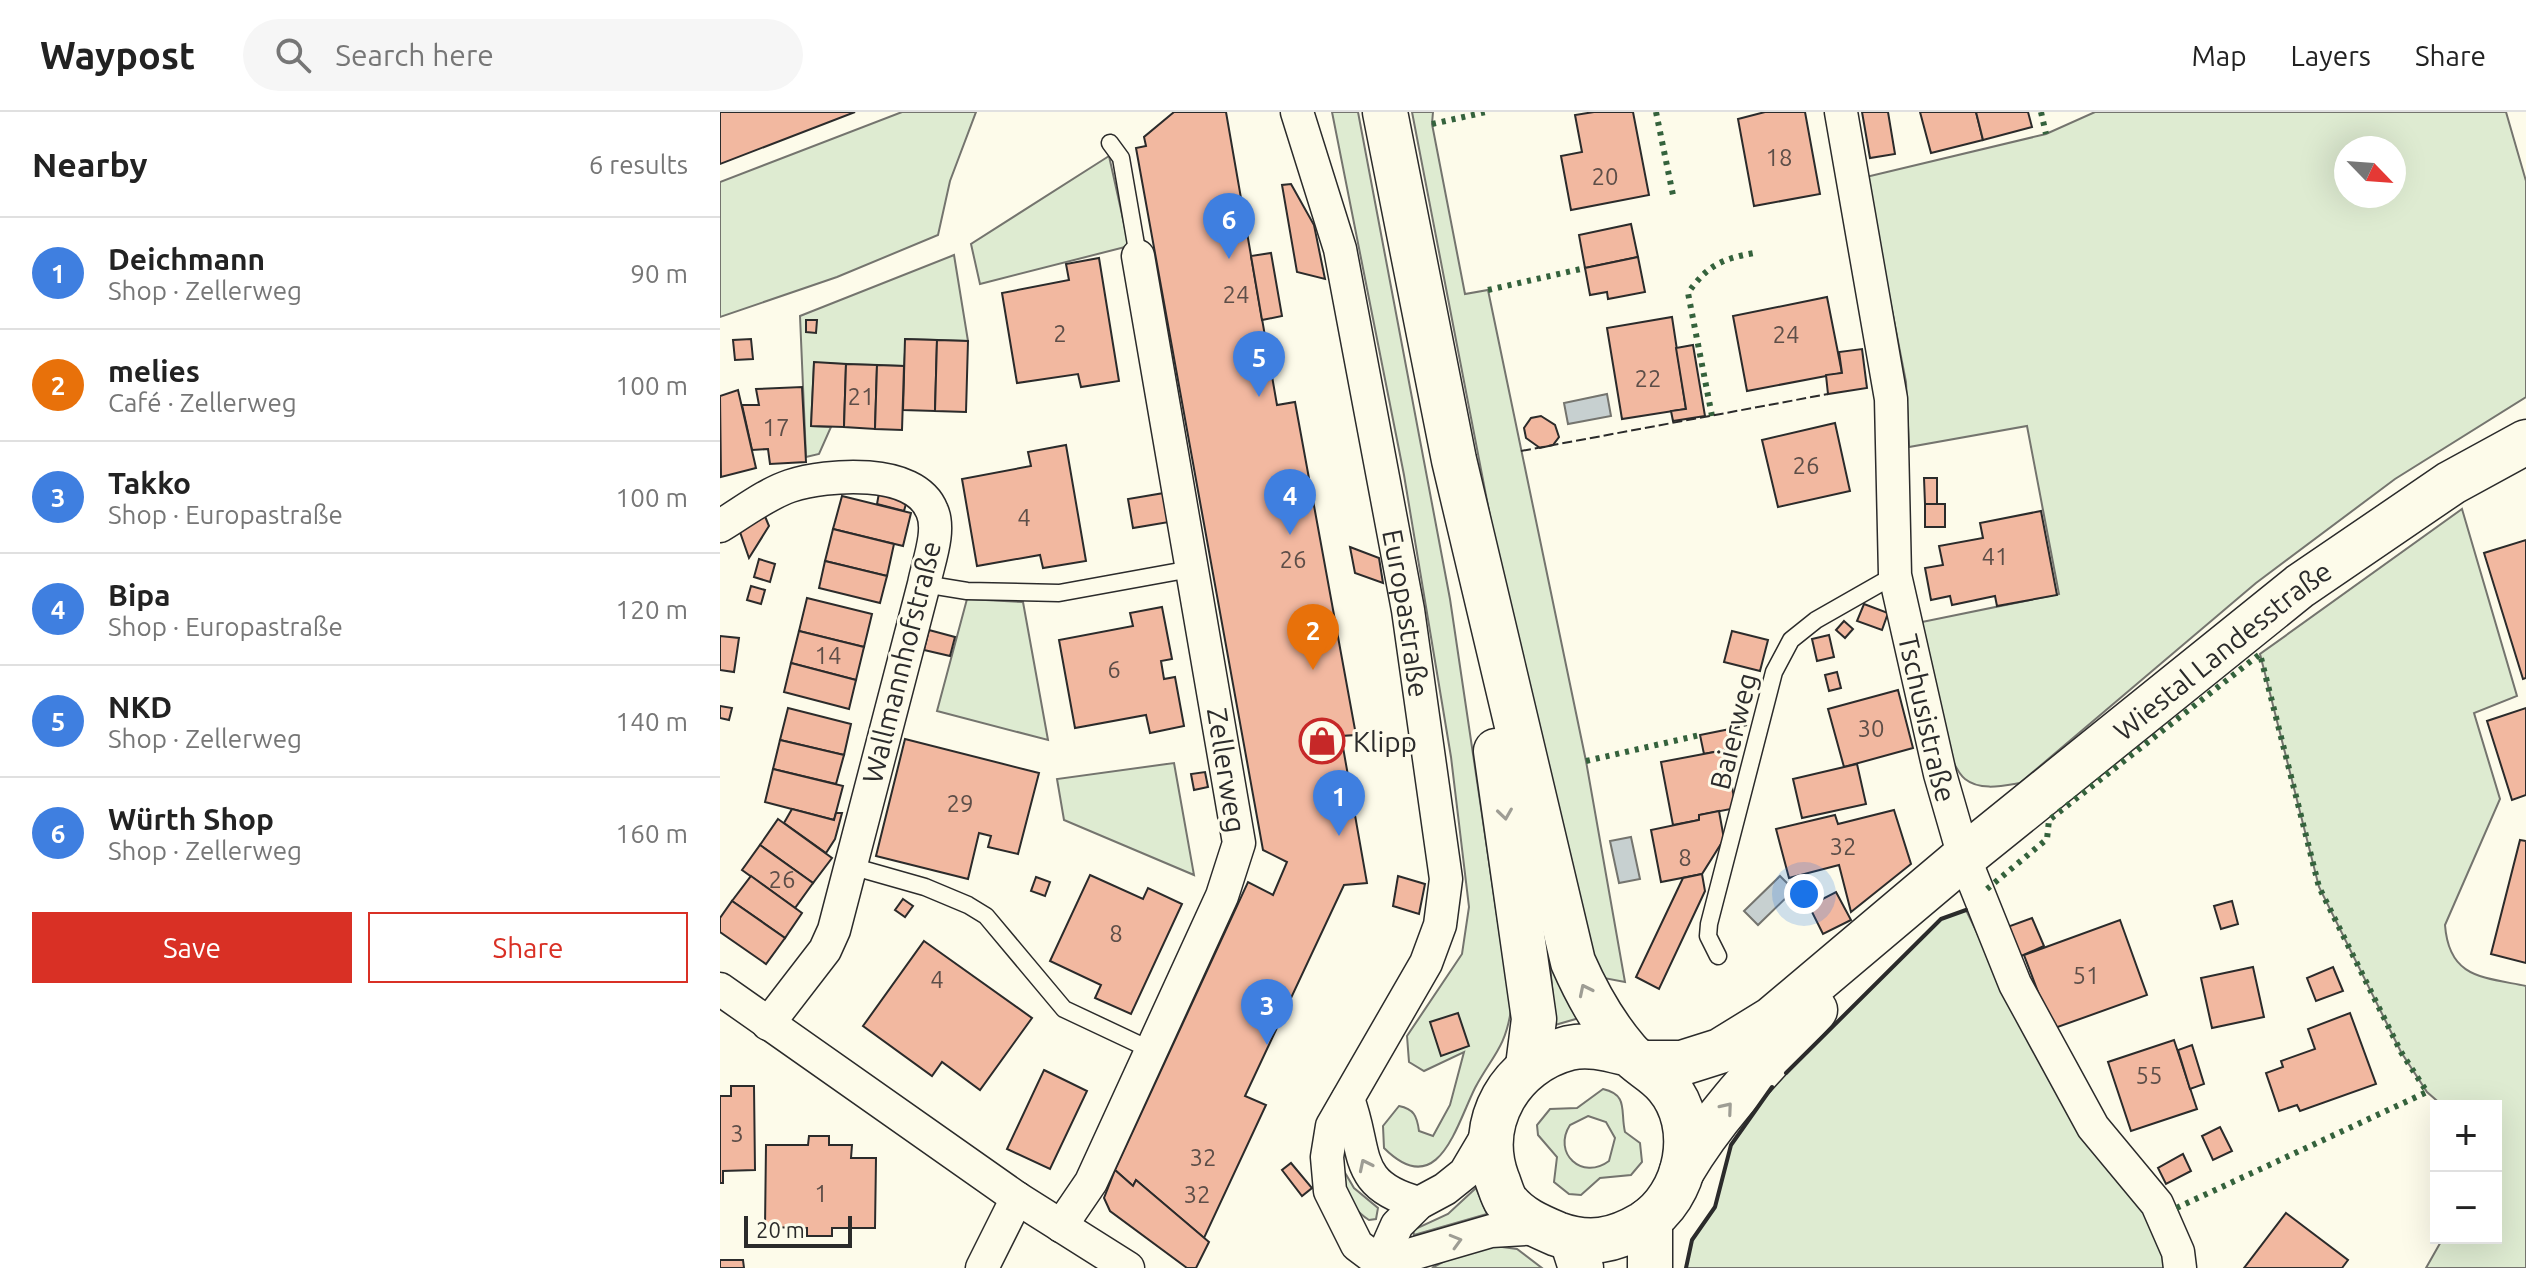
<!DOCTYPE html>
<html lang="en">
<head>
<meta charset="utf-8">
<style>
	body { margin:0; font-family:Ubuntu,sans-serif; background:#f6f6f6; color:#222 }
	.controls { position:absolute; right:24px; bottom:24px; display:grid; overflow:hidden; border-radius:0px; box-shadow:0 8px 32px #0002 }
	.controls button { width:72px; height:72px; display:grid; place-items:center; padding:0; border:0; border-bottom:2px solid #e0e0e0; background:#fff; color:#222; font:40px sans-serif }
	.compass { position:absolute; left:1614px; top:24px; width:72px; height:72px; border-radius:50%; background:#fff; box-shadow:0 8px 32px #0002; rotate:115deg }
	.scale { position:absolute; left:24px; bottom:20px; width:108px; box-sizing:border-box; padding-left:8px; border:4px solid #2b2b2b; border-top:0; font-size:22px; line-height:28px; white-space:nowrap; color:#2b2b2b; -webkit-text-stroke:6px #fdfbea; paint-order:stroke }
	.you { position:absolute; left:1084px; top:782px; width:28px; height:28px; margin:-20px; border:6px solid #fff; border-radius:50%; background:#1a73e8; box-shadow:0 0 0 12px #1a73e833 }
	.badge { display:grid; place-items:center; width:52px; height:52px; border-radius:50%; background:#d93025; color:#fff; font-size:26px; font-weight:700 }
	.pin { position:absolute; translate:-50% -66px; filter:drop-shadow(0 2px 4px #0008) }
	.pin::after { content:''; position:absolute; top:42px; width:28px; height:24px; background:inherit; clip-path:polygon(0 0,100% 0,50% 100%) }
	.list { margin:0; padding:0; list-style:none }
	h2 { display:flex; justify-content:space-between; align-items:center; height:104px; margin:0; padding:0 32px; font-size:34px }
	h2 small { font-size:26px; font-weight:400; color:#767676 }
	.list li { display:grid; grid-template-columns:52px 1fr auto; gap:24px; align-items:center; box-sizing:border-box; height:112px; padding:0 32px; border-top:2px solid #e0e0e0 }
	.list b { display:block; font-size:30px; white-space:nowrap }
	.list p { margin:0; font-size:26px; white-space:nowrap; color:#767676 }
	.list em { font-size:26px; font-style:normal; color:#767676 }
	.actions { display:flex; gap:16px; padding:24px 32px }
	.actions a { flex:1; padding:18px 0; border:2px solid #d93025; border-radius:0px; text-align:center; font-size:28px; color:#d93025 }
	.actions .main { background:#d93025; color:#fff }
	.icon { flex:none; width:44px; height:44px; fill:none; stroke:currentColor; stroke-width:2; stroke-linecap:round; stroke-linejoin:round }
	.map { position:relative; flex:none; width:1806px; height:1156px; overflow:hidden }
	header { display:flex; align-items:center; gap:48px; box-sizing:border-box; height:112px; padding:0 40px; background:#fff; border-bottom:2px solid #e0e0e0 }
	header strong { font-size:38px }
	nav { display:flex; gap:44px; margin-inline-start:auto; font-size:28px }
	.search { width:560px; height:72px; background:#f6f6f6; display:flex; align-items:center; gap:20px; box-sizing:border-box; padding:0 28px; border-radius:44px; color:#767676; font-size:30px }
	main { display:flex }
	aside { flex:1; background:#fff }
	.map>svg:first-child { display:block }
	.green { fill:#deebd1; stroke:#74746e; stroke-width:2; fill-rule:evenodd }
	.water { fill:#c7d0d0; stroke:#74746e; stroke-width:2 }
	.building { fill:#f2b8a0; stroke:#2b2b2b; stroke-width:2 }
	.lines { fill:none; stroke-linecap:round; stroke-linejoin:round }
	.lane-casing { stroke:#2b2b2b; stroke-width:19 }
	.street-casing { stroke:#2b2b2b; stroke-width:35 }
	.secondary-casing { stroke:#2b2b2b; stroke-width:47 }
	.primary-casing { stroke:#2b2b2b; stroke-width:47 }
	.highway-casing { stroke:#2b2b2b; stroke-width:47 }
	.lane { stroke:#fdfbea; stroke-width:16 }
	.street { stroke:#fdfbea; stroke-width:32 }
	.secondary { stroke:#fdfbea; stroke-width:44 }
	.primary { stroke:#fdfbea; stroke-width:44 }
	.highway { stroke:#fdfbea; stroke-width:44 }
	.hedge { stroke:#34623c; stroke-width:6; stroke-dasharray:4 6; stroke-linecap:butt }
	.fence { stroke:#2b2b2b; stroke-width:2; stroke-dasharray:10 4; stroke-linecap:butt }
	.wall { stroke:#2b2b2b; stroke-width:4 }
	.oneway { stroke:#9e9d94 }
	.labels { text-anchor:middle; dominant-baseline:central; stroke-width:6; stroke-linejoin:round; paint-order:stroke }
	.number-label { font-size:24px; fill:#5d4e48 }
	.street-label { font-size:28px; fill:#2b2b2b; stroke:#fdfbea }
	.poi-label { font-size:28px; fill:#2b2b2b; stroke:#fdfbea; text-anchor:start }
</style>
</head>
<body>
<header>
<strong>Waypost</strong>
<div class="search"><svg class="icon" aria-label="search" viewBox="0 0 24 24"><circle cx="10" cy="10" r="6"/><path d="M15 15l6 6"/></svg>Search here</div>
<nav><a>Map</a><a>Layers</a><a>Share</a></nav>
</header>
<main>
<aside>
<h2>Nearby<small>6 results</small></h2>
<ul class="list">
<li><span class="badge" style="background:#3f7fe0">1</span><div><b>Deichmann</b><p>Shop · Zellerweg</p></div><em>90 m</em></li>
<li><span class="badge" style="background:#e8710a">2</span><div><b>melies</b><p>Café · Zellerweg</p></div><em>100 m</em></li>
<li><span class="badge" style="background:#3f7fe0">3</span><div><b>Takko</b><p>Shop · Europastraße</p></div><em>100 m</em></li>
<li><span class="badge" style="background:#3f7fe0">4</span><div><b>Bipa</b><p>Shop · Europastraße</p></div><em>120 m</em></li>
<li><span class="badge" style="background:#3f7fe0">5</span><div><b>NKD</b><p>Shop · Zellerweg</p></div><em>140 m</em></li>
<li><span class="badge" style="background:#3f7fe0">6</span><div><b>Würth Shop</b><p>Shop · Zellerweg</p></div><em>160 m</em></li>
</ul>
<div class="actions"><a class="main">Save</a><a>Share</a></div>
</aside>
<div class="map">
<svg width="1806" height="1156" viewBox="0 0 1806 1156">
	<rect width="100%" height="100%" fill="#fdfbea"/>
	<g class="green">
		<polygon points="182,0 256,0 230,69 218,123 117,165 0,205 0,70"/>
		<path d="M 612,0 L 638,0 L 730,487 L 791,898 C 785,937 772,944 755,976 C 736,1014 718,1090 664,1036 L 663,1014 L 679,994 C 694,997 697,1004 699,1019 L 713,1024 L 730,993 L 744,940 L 704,959 L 689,950 L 687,924 L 742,842 L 749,795 L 731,645 L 684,363 Z"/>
		<polygon points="692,0 713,0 712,12 745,182 768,178 866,649 905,870 873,864 819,658"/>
		<path d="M 1375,0 L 1786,0 L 1806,69 L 1806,285 L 1675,367 L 1536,471 L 1300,671 C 1282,674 1260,679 1245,667 C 1222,648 1204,544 1197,511 L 1339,482 L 1307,314 L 1189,335 L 1186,270 L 1146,65 L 1326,22 ZM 1626,36 L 1674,36 L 1674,84 L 1626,84 Z"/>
		<polygon points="389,44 409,134 260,172 251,132"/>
		<polygon points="234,143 248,229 186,227 184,254 94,251 91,314 111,315 99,342 86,345 80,204"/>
		<path d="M 1742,397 L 1797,584 L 1754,601 L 1780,687 L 1725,813 C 1729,866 1762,865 1806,874 L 1806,1156 L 1706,1156 L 1723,1126 L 1776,1126 L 1776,994 L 1723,994 L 1707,980 L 1681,940 L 1599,775 L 1540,542 Z"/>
		<polygon points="247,487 303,490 328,628 217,599"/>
		<polygon points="454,651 474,763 344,708 337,667"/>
		<polygon points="1246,798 1294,897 1426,1101 1443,1137 1446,1156 966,1156 972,1128 995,1095 1011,1033 1052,975 1221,807"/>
		<polygon points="827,819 866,904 828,915 833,886"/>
		<path d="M 883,977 C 909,983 900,999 905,1020 L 920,1031 L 922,1050 L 911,1063 L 880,1066 L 861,1083 L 849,1082 L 834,1070 L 837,1045 L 818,1023 L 817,1013 L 830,997 L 857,996 ZM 868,1004 L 886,1010 L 895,1026 L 889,1049 C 862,1069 832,1041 850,1013 Z"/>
		<path d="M 624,1059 L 634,1076 L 658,1096 L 656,1107 L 649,1108 C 636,1100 629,1088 621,1075 Z"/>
		<polygon points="756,1076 767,1102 694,1123 693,1118 728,1102"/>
		<polygon points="775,1134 797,1137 822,1156 712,1156 741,1140"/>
	</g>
	<g class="water">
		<polygon points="887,282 891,304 848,312 844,291"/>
		<polygon points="911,725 920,767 899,771 890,729"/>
		<polygon points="1060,764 1074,778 1038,813 1024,799"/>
	</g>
	<g class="building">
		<polygon points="0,0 135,0 0,52"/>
		<polygon points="454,0 506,0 557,293 575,290 636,623 621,624 647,771 624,773 525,984 546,993 484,1126 416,1068 413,1074 395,1058 528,770 553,783 567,750 543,738 416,36 426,34 424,25"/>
		<polygon points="874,0 913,0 929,83 851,98 841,44 862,40 855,3"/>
		<polygon points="1045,0 1085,0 1100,82 1034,94 1018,7"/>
		<polygon points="1142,0 1168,0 1175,42 1150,46"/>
		<polygon points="1200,0 1256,0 1263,28 1211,41"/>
		<polygon points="1256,0 1308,0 1312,15 1263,28"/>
		<polygon points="571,72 594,113 605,167 577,160 562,73"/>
		<polygon points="911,112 918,145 865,156 859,123"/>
		<polygon points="551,141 562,204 542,208 531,144"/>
		<polygon points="918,145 925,180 888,187 887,180 870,183 865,156"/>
		<polygon points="379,146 399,269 361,275 358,262 297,271 282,181 349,168 346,152"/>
		<polygon points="1107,185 1122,261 1027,279 1013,204"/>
		<polygon points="952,205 966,297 902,307 887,216"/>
		<polygon points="86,208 97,208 96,221 86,220"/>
		<polygon points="31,227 33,247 15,248 13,228"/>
		<polygon points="185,227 217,228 215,299 183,298"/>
		<polygon points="217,228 248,229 246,300 215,299"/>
		<polygon points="973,233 985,304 953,309 951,299 966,297 956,236"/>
		<polygon points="1142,237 1147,276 1108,282 1106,263 1122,261 1119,240"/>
		<polygon points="94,250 126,252 124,315 91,314"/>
		<polygon points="126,252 157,253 155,317 124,315"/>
		<polygon points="157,253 184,254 182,318 155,317"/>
		<polygon points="82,275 86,350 50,352 48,337 32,338 22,293 39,293 36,277"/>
		<polygon points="18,278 36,356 1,365 0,284"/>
		<polygon points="821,304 835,313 839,325 833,333 820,336 806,326 804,316 811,306"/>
		<polygon points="1115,311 1130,379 1058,395 1042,328"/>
		<polygon points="346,333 366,449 323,456 320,443 257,454 242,367 311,354 308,340"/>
		<polygon points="1204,366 1217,366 1217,392 1205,392"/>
		<polygon points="159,381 187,388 184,399 157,392"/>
		<polygon points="444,381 449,410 413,416 408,387"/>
		<polygon points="122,384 191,401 183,434 113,417"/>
		<rect x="1205" y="392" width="20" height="23"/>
		<polygon points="1321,399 1337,483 1277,494 1275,484 1232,493 1230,484 1211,488 1205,456 1223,453 1219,434 1263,426 1260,411"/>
		<polygon points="44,402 49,414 29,446 20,420"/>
		<polygon points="113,417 174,432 167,464 105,449"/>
		<polygon points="1806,428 1806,566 1803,567 1764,441"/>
		<polygon points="630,435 659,446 663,471 635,461"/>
		<polygon points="39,447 55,452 50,470 34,465"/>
		<polygon points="105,449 167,464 160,491 99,476"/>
		<polygon points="31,474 45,478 41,492 27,488"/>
		<polygon points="87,486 152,502 144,535 79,519"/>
		<polygon points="1144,492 1168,501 1162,518 1137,509"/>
		<polygon points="442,495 452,547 441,549 444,567 455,565 464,614 430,621 426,603 355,616 339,528 413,514 410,501"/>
		<polygon points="1124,509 1133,517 1125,526 1116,518"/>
		<polygon points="209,518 235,525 230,544 204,538"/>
		<polygon points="79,519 144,535 136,568 71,551"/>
		<polygon points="1012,519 1048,528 1040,559 1004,550"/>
		<polygon points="1109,523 1114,545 1097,549 1092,527"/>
		<polygon points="0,524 19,526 14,560 0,558"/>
		<polygon points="71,551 136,568 129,597 64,580"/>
		<polygon points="1117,560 1121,576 1109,579 1105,563"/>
		<polygon points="1178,578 1193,636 1124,655 1108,597"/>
		<polygon points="0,594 12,596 9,608 0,606"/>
		<polygon points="68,596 131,612 124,643 60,628"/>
		<polygon points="1806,596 1806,683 1792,688 1767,609"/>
		<polygon points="1010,617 1014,636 984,642 980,623"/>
		<polygon points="185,627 319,661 298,742 268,735 271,724 259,721 248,767 156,744"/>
		<polygon points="60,628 124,643 116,672 53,657"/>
		<polygon points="1005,638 1016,696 979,703 979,708 953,713 941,650"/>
		<polygon points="1137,652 1146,692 1082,706 1073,667"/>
		<polygon points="53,657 123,674 114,708 45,690"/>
		<polygon points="485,660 488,675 474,678 471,662"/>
		<polygon points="72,697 114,708 116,701 122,701 115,727 106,741 64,711"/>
		<polygon points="1174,698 1191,752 1131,800 1119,753 1069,766 1056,717 1115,703 1118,712"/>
		<polygon points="999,699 1004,727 982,762 941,770 931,718 979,708 979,703"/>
		<polygon points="58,707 112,746 93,771 40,733"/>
		<polygon points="1800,728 1806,729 1806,851 1771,842"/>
		<polygon points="40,733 93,771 75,796 22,758"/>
		<polygon points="982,762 985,779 939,877 916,865 963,766"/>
		<polygon points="370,763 423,787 428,776 462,792 411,902 375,886 381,873 330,849"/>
		<polygon points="31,764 82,801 65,826 12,789"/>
		<polygon points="678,764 705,772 699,802 673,794"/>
		<polygon points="316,765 330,770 325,784 311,779"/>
		<polygon points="1116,780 1131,808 1103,822 1089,794"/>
		<polygon points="183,787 193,794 185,805 175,798"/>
		<polygon points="12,789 65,826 46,852 0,820 0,806"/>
		<polygon points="1512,789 1518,812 1501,817 1494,794"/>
		<polygon points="1312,806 1324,834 1292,848 1279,818"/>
		<polygon points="1400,808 1427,883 1332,917 1304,843"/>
		<polygon points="204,829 312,906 260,978 222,950 212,964 143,914"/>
		<polygon points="1533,855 1544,905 1492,916 1481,866"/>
		<polygon points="1613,855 1623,879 1596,889 1587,866"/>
		<polygon points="738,901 749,934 721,944 710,910"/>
		<polygon points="1630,901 1656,972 1580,999 1577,993 1559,999 1546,961 1563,955 1561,949 1595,937 1588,917"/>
		<polygon points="1454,928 1477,997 1411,1019 1388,950"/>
		<polygon points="1472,933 1484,972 1470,977 1458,938"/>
		<polygon points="324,958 367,979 330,1057 287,1037"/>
		<polygon points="11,974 34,974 35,1058 3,1059 3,1071 0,1071 0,984 11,984"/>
		<polygon points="1500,1015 1512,1039 1493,1048 1482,1024"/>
		<polygon points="89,1024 109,1024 109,1033 132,1033 131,1046 156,1046 155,1116 112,1116 112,1124 87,1124 87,1116 45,1115 46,1033 88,1033"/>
		<polygon points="1463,1042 1471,1059 1446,1072 1438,1056"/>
		<polygon points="571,1051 592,1076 582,1084 562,1058"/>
		<polygon points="395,1058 413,1074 416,1068 489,1130 476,1156 467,1156 390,1099 384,1086"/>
		<polygon points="1566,1101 1628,1148 1622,1156 1524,1156"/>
		<polygon points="0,1148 23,1148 24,1156 0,1156"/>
	</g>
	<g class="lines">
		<g class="lane-casing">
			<g id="lane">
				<polyline points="390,31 401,46 418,144"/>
				<polyline points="204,472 247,479 339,481 471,457"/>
				<polyline points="131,754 205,775 248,793 266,804 344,897 431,938"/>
				<polyline points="998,844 988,824 989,812 1054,560 1071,528 1096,508 1175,463"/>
			</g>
		</g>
		<g class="street-casing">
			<g id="street">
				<path id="s1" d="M 577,0 L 620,137 L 688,498 L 726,767 L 720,813 L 706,851 L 612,1014 L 607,1045 L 610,1079 L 637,1133 L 661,1151"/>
				<path id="s2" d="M 1121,0 L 1171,287 L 1175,463 L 1220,662 L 1244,745 L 1295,872 L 1373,1015 L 1437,1092 L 1458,1140 L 1460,1156"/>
				<path d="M 0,414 C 22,401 46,382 70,374 C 107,362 195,355 212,399 C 221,419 208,451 204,472 L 114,818 L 105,838 L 48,912"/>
				<polyline points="0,877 297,1086 408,1156"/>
				<path d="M 628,987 C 648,1040 631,1073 699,1091"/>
				<polyline points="341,1114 371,1070 502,784 519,731 418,144"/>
				<polyline points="661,1151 771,1119 821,1116"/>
				<polyline points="262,1156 297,1086"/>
				<polyline points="658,1156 677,1113 699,1091 725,1077 745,1061 771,1017"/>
			</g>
		</g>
		<g class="secondary-casing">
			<g id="secondary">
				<path id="s3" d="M 921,951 L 962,951 L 1000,939 L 1052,907 L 1244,745 L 1580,474 L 1731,371 L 1806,330"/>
				<path d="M 962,1059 C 997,999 1048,949 1095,898"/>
			</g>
		</g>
		<g class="primary-casing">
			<g id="primary">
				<path d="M 665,0 L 734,348 L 853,850 C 867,882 883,911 906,938 C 917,952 935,959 947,974 C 981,1014 968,1084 923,1112 C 894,1129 869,1134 837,1122 C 818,1114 799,1106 786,1089 C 782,1083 780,1074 777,1067 C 756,1010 791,951 849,936 C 869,931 889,937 909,942"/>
				<polyline points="776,639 814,907 808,954"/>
			</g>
		</g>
		<g class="highway-casing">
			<g id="highway">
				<polyline points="930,1107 930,1156"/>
				<polyline points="852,1128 861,1156"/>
			</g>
		</g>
		<use href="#lane" class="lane"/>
		<use href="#street" class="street"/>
		<use href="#secondary" class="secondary"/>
		<use href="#primary" class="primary"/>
		<use href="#highway" class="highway"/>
		<g class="hedge">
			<polyline points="936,0 954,88"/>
			<polyline points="1321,0 1326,22"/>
			<polyline points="712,12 766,0"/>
			<polyline points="768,178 865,156"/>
			<path d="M 992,304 L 968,181 C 987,154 1001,147 1034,141"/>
			<polyline points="866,649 980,623"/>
			<polyline points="1267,777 1327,727 1329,708 1540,542 1599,775 1681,940 1707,980 1452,1098"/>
		</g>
		<g class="fence">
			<polyline points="801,339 1108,282"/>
			<polyline points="1010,617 1027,613"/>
		</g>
		<g class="wall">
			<polyline points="1066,961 1221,807 1246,798"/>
			<polyline points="966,1156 972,1128 995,1095 1011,1033 1052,975"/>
		</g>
	</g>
	<defs><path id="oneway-chevron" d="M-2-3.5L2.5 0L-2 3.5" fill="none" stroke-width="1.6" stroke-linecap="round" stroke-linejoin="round" transform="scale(2)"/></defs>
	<g class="oneway">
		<use href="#oneway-chevron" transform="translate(785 702) rotate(82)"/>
		<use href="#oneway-chevron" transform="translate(865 878) rotate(-116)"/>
		<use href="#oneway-chevron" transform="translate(1007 996) rotate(-50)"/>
		<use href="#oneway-chevron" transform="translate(645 1053) rotate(-116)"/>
		<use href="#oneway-chevron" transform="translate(736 1129) rotate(-16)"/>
	</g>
	<defs>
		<g id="shop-ring" transform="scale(2.3)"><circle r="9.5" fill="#fdfbea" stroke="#c62828" stroke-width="1.5"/><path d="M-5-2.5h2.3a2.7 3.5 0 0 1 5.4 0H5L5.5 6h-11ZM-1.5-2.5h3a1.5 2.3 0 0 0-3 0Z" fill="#c62828"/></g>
	</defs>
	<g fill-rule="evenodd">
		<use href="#shop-ring" x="602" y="629"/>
	</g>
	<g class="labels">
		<g class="number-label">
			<text x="1059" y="45">18</text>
			<text x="885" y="64">20</text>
			<text x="516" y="182">24</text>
			<text x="340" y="221">2</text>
			<text x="1066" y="222">24</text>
			<text x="928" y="266">22</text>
			<text x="141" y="284">21</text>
			<text x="56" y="315">17</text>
			<text x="1086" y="353">26</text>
			<text x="304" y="405">4</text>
			<text x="1275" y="444">41</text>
			<text x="573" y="447">26</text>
			<text x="108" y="543">14</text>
			<text x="394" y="557">6</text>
			<text x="1151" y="616">30</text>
			<text x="240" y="691">29</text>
			<text x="1123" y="734">32</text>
			<text x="965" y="745">8</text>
			<text x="62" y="767">26</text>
			<text x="396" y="821">8</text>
			<text x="1366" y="863">51</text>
			<text x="217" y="867">4</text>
			<text x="1429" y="963">55</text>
			<text x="17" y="1021">3</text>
			<text x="483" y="1045">32</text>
			<text x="101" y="1081">1</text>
			<text x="477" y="1082">32</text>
		</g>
		<g class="street-label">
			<text stroke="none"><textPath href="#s1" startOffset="514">Europastraße</textPath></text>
			<text stroke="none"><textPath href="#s3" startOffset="724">Wiestal Landesstraße</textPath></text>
			<text transform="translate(181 550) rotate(-76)">Wallmannhofstraße</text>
			<text stroke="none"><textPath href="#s2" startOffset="614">Tschusistraße</textPath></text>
			<text transform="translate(1013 619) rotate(-76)">Baierweg</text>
			<text transform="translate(507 658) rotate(81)">Zellerweg</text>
		</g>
		<g class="poi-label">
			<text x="633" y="629">Klipp</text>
		</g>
	</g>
</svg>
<div class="controls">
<button>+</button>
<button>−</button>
</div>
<svg class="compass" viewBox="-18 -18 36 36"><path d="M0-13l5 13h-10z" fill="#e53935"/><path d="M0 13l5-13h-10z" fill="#767676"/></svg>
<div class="scale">20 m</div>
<div class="you"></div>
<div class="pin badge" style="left:619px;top:724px;background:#3f7fe0">1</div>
<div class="pin badge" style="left:593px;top:558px;background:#e8710a">2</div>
<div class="pin badge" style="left:547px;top:933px;background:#3f7fe0">3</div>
<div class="pin badge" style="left:570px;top:423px;background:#3f7fe0">4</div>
<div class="pin badge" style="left:539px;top:285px;background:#3f7fe0">5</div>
<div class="pin badge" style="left:509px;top:147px;background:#3f7fe0">6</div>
</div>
</main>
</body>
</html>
